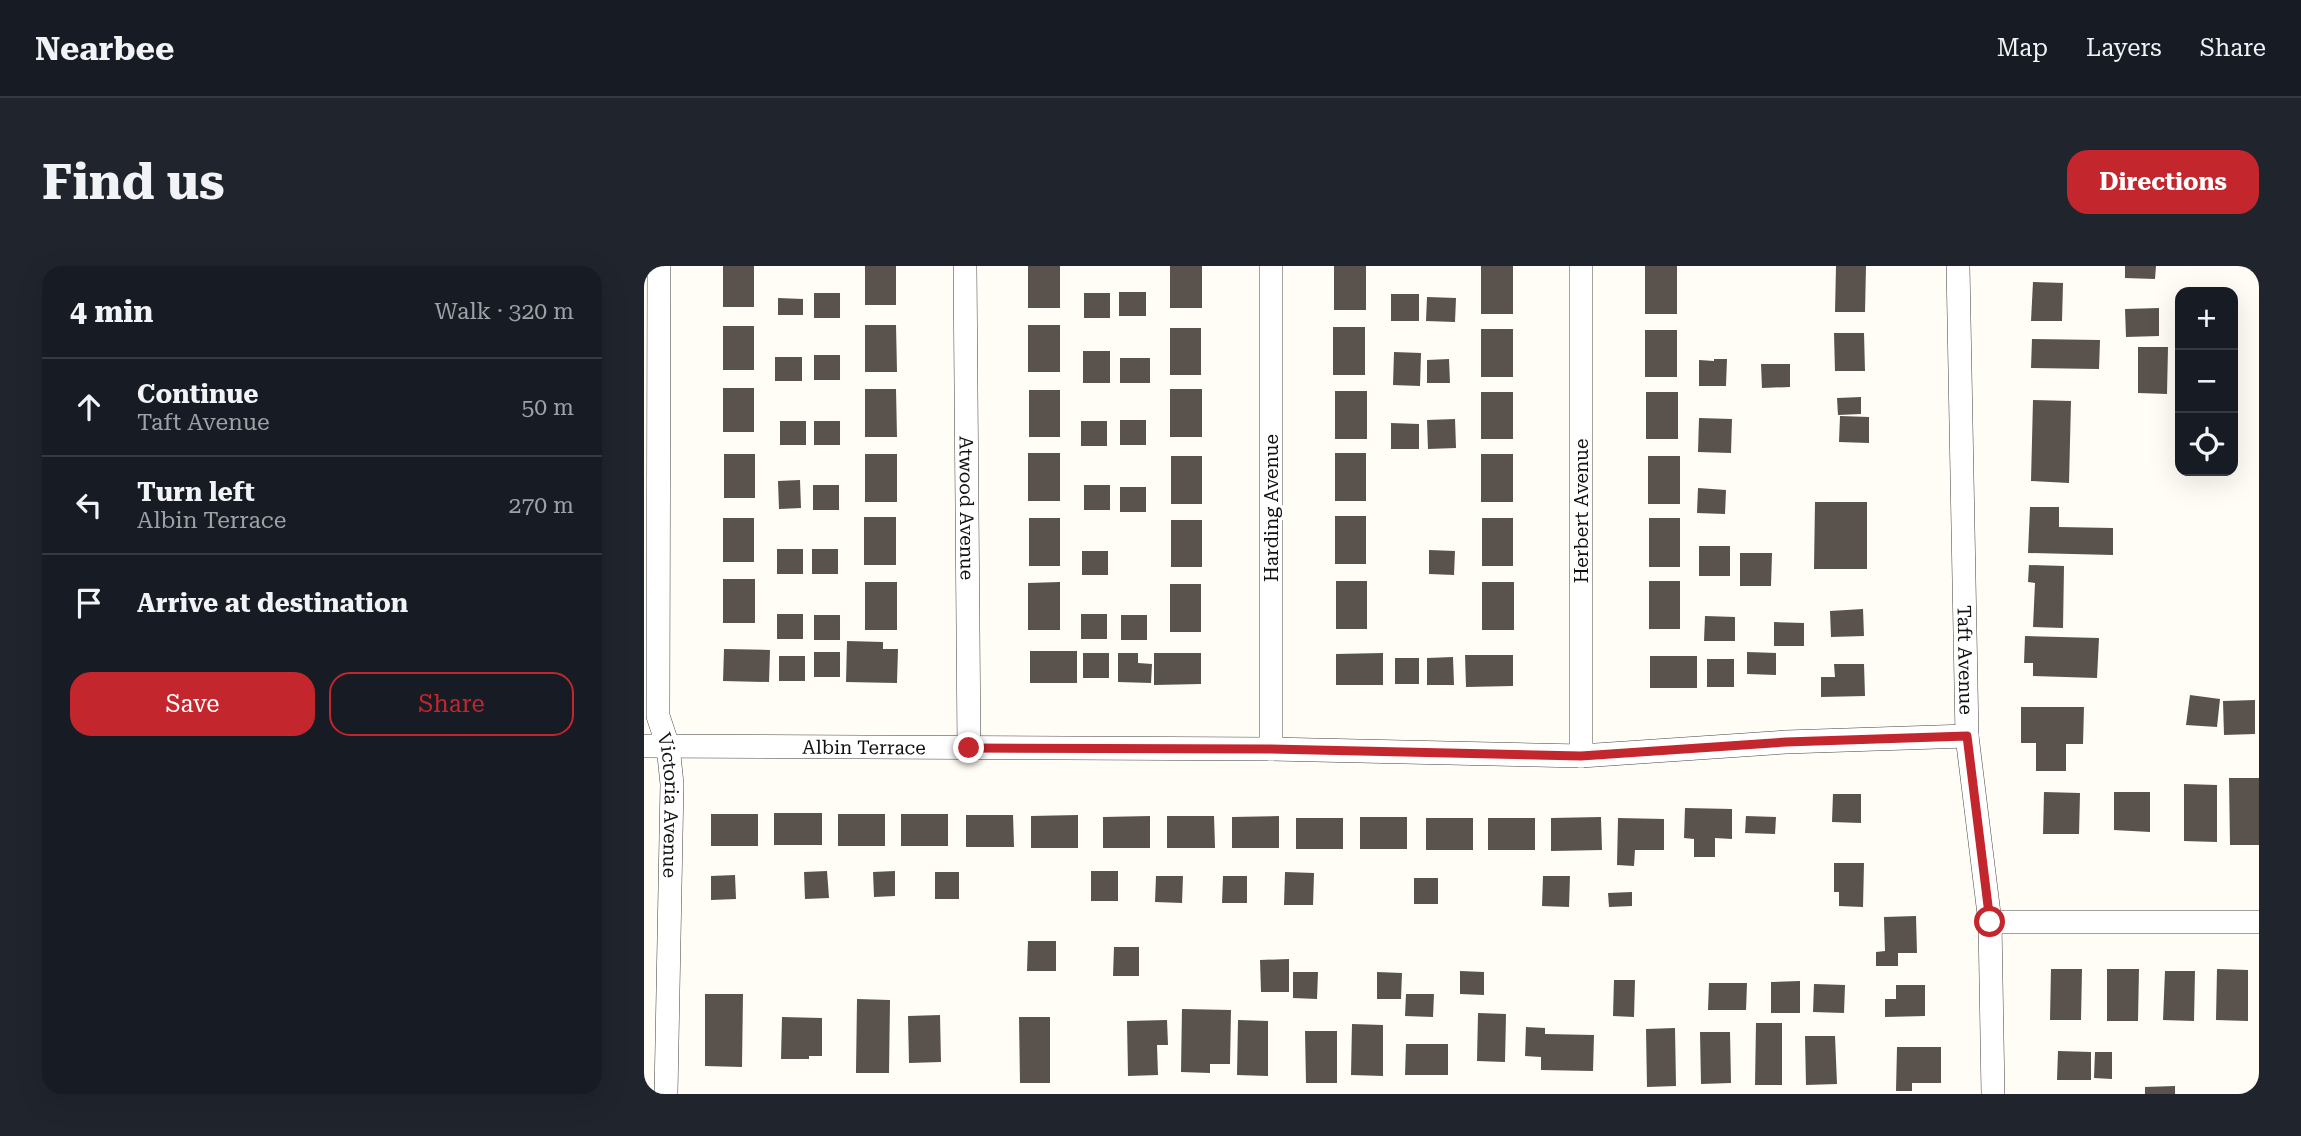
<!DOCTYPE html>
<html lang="en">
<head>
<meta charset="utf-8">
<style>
	body { margin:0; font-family:"Roboto Serif",serif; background:#20242c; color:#f1f3f6 }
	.controls { position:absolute; right:21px; top:21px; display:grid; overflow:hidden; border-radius:14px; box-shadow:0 7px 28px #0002 }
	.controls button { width:63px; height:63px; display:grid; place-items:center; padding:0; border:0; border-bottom:2px solid #363941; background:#171b24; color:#f1f3f6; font:35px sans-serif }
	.stop { position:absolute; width:21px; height:21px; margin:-16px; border:5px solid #c4262e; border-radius:50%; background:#fff }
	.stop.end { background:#c4262e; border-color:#fff; box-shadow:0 2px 7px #0008 }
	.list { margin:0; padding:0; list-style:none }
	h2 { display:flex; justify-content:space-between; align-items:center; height:91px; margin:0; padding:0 28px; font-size:30px }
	h2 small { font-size:23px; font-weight:400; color:#9ea1a6 }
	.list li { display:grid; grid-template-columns:46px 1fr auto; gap:21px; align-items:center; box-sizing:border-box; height:98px; padding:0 28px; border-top:2px solid #363941 }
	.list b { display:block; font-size:26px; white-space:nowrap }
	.list p { margin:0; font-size:23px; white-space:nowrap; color:#9ea1a6 }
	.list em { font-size:23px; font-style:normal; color:#9ea1a6 }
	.actions { display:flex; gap:14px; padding:21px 28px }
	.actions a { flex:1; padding:16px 0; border:2px solid #c4262e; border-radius:21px; text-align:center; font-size:24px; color:#c4262e }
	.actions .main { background:#c4262e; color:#fff }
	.icon { flex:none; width:38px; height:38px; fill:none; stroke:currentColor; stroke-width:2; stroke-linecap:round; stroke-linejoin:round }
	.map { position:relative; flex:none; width:1615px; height:828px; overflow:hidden; border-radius:21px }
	header { display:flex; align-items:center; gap:42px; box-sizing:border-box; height:98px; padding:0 35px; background:#171b24; border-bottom:2px solid #363941 }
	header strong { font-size:33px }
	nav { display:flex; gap:38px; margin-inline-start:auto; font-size:24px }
	.intro { display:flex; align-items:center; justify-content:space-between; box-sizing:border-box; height:168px; padding:0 42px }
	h1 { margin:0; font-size:49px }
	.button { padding:18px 32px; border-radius:21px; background:#c4262e; color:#fff; font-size:24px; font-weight:700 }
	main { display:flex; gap:42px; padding:0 42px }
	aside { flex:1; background:#171b24; border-radius:21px; box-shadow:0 7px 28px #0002 }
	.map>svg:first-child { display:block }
	.building { fill:#5a524d }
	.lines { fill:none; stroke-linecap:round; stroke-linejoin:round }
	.minor-casing { stroke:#444; stroke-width:24 }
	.minor { stroke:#fff; stroke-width:23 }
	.route { stroke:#c4262e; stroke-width:9 }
	.labels { text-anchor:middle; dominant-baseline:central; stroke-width:7; stroke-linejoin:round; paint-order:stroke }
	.street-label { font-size:19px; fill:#111; stroke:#fff }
</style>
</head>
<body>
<header>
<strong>Nearbee</strong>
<nav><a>Map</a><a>Layers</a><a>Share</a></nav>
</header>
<div class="intro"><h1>Find us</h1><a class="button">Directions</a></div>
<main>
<aside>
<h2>4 min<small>Walk · 320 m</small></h2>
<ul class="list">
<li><svg class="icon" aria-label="ahead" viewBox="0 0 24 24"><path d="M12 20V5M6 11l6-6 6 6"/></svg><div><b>Continue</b><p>Taft Avenue</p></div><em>50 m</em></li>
<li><svg class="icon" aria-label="left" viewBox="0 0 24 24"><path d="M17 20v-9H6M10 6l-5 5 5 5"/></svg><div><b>Turn left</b><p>Albin Terrace</p></div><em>270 m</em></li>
<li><svg class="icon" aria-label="arrive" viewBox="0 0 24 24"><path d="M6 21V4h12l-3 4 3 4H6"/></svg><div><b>Arrive at destination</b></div></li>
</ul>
<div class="actions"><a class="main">Save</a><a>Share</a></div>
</aside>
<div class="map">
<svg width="1615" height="828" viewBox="0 0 1615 828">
	<rect width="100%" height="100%" fill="#fffdf5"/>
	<g class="building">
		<rect x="79" y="0" width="31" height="41"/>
		<rect x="221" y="0" width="31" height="39"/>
		<rect x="384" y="0" width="32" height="42"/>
		<rect x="526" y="0" width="32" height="42"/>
		<rect x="690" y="0" width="32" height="44"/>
		<rect x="837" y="0" width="32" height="48"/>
		<rect x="1001" y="0" width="32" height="48"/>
		<polygon points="1192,0 1222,0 1221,46 1191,46"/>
		<polygon points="1481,0 1512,0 1511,13 1481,12"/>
		<polygon points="1389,16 1419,17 1418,55 1387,55"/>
		<rect x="475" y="26" width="27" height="24"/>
		<rect x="170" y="27" width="26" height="25"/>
		<rect x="440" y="27" width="26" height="25"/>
		<rect x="747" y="28" width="28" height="27"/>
		<polygon points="783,31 812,32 811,56 782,55"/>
		<polygon points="134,32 159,33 159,49 134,49"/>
		<polygon points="1515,42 1515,70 1482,71 1481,43"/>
		<polygon points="221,59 252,59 253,106 221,106"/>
		<rect x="384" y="59" width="32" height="47"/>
		<rect x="79" y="60" width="31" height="44"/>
		<rect x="689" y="61" width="32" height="48"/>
		<rect x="526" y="62" width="31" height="47"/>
		<rect x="837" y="63" width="32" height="48"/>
		<rect x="1001" y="64" width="32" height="47"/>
		<polygon points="1190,67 1220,67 1221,105 1191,105"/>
		<polygon points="1388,73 1456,74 1455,103 1387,102"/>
		<polygon points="1494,81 1524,81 1523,128 1494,127"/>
		<rect x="439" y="85" width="27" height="32"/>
		<polygon points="750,86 777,87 776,120 749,119"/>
		<rect x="170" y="89" width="26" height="25"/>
		<rect x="131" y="91" width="27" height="24"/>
		<rect x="476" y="92" width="30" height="25"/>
		<polygon points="805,93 806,117 783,117 783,94"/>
		<polygon points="1070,93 1083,93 1082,120 1055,120 1055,94 1070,95"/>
		<polygon points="1117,98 1146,98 1146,121 1118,122"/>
		<rect x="79" y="122" width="31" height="44"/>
		<polygon points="221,123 252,123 253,171 221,171"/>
		<rect x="526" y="123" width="32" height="48"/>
		<rect x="385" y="124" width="31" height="47"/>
		<rect x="691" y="125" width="32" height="48"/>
		<rect x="837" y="126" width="32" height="47"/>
		<rect x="1002" y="126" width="32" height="47"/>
		<polygon points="1217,131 1217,148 1194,149 1193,132"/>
		<polygon points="1389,134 1427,135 1425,217 1387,215"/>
		<polygon points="1196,150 1225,151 1225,177 1195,176"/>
		<polygon points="1055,152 1088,153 1087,187 1054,186"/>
		<polygon points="811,153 812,182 784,183 783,154"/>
		<rect x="476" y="154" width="26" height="25"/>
		<rect x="136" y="155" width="26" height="24"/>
		<rect x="170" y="155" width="26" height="24"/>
		<rect x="437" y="155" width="26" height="25"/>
		<polygon points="747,157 775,158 775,183 747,183"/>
		<rect x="384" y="187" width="32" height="48"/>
		<rect x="691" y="187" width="31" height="48"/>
		<rect x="80" y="188" width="31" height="44"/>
		<rect x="221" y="188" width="32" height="48"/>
		<rect x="837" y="188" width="32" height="48"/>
		<rect x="527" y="190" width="31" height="48"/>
		<rect x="1004" y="190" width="32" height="48"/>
		<polygon points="156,214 157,242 135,243 134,215"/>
		<rect x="169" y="219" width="26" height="25"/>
		<rect x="440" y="219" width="26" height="25"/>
		<rect x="476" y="221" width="26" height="25"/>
		<polygon points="1054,222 1082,224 1081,248 1053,247"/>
		<polygon points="1171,236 1223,236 1223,303 1170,303"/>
		<polygon points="1386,241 1415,241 1415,261 1469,262 1469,289 1384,287"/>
		<rect x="691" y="250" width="31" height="48"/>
		<rect x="220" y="251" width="32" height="48"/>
		<rect x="79" y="252" width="31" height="44"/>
		<rect x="385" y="252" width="31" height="48"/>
		<rect x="838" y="252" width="31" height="48"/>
		<rect x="1005" y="252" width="31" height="49"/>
		<rect x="527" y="254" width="31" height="47"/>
		<rect x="1055" y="280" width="31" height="30"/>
		<rect x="133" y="283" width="26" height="25"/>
		<rect x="168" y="283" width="26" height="25"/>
		<polygon points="785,284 811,285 810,309 785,308"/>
		<rect x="438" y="285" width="26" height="24"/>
		<polygon points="1096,287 1128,287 1127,320 1096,320"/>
		<polygon points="1385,299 1420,300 1419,362 1389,361 1391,317 1384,316"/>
		<rect x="79" y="313" width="32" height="44"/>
		<rect x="692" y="315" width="31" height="48"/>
		<rect x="1005" y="315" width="31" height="48"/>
		<rect x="221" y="316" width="32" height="48"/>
		<polygon points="416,316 416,364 384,364 384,317"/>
		<rect x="838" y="316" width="32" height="48"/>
		<rect x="526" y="318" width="31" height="48"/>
		<polygon points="1219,343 1220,370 1187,371 1186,345"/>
		<rect x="133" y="348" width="26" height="25"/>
		<rect x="437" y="348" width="26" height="25"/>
		<rect x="170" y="349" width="26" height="25"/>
		<rect x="477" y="349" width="26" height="25"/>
		<polygon points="1061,350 1091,351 1091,375 1060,375"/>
		<polygon points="1130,356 1160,357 1160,380 1130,380"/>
		<polygon points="1381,370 1455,372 1453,412 1389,410 1389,397 1380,397"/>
		<polygon points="203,375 239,376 239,383 254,383 253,417 202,416"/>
		<polygon points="80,383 126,384 125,416 79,415"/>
		<rect x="386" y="385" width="47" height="32"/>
		<rect x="170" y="386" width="26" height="25"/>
		<polygon points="1103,386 1132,387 1132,409 1103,408"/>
		<rect x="439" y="387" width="26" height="25"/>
		<polygon points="474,387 494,387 494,397 508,398 507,417 474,416"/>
		<polygon points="510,387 557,387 557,418 510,419"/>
		<polygon points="739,387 739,419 692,419 692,388"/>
		<polygon points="821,389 869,389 869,420 822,421"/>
		<rect x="135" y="390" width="26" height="25"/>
		<rect x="1006" y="390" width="47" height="32"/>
		<polygon points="809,391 810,419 783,419 783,392"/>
		<rect x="751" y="392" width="24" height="26"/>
		<rect x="1063" y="393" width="27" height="28"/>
		<polygon points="1190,398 1220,398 1221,430 1177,431 1177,411 1191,411"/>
		<polygon points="1546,429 1576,433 1573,461 1542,459"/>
		<polygon points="1611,434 1611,468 1580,469 1579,435"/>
		<polygon points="1377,441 1440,441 1439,478 1422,478 1422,505 1392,505 1392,477 1377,477"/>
		<polygon points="1585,512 1615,512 1615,579 1586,579"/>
		<polygon points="1540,518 1573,519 1573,576 1540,575"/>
		<polygon points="1400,526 1436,527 1435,568 1399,568"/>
		<polygon points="1470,526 1506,526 1506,566 1470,564"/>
		<polygon points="1189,528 1217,528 1217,557 1188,556"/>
		<polygon points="1041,542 1088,543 1088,573 1071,572 1071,591 1050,591 1050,573 1040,572"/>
		<rect x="130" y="547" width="48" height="32"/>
		<rect x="67" y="548" width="47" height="32"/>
		<rect x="194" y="548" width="47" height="32"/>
		<rect x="257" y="548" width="47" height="32"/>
		<polygon points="322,549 369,549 370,581 322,581"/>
		<polygon points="434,549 434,582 387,582 387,550"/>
		<polygon points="506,550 506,582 459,582 459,551"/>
		<polygon points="523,550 570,550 571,582 523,582"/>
		<polygon points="635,550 635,582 588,582 588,551"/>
		<polygon points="1102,550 1132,551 1131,568 1101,567"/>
		<rect x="716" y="551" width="47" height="32"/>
		<polygon points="957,551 958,584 907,585 907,552"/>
		<rect x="652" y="552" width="47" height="31"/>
		<rect x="782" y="552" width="47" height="32"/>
		<rect x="844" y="552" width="47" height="32"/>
		<polygon points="974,552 1020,553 1020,584 991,584 990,600 973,599"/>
		<polygon points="1190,597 1220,597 1219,641 1195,640 1195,626 1190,626"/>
		<polygon points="183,605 185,632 161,633 160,606"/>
		<polygon points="251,605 251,630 230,631 229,606"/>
		<rect x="447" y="605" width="27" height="30"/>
		<rect x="291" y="606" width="24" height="27"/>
		<polygon points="641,606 670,607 669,639 640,639"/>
		<polygon points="91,609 92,633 67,634 67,610"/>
		<polygon points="512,610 539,610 538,637 511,636"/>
		<polygon points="579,610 603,610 603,637 578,637"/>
		<polygon points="899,610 926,610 925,641 898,640"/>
		<rect x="770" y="612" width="24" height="26"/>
		<polygon points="988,626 988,640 965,641 964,627"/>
		<polygon points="1272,650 1273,687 1254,687 1254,700 1232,700 1232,686 1241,685 1240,651"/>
		<polygon points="384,675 412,675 412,705 383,705"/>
		<polygon points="470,681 495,681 495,710 469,710"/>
		<polygon points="645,693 645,726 617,726 616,694"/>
		<polygon points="1407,703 1438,703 1437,754 1406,754"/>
		<polygon points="1463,703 1495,703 1494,755 1463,755"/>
		<polygon points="1573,703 1604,704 1604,755 1572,754"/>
		<polygon points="816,705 840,706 840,729 816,728"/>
		<polygon points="1521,705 1551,705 1550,755 1519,754"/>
		<polygon points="649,706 674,706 673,733 649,732"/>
		<polygon points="733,706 758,707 757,733 733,733"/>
		<polygon points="970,714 991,714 990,751 969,750"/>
		<polygon points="1156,715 1156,747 1127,747 1127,716"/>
		<polygon points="1065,717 1103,717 1102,744 1064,744"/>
		<polygon points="1170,718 1201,719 1200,747 1169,746"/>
		<polygon points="1252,719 1281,719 1281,750 1241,751 1241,733 1252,733"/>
		<polygon points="61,728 99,728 98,801 61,800"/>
		<polygon points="762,728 790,728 789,751 761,750"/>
		<polygon points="213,733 246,734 245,807 212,807"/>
		<polygon points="538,743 587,744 586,798 566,798 566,807 537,806"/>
		<polygon points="834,747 862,748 861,796 833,795"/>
		<polygon points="296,749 297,796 265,797 264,750"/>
		<polygon points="138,751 178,752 178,790 165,790 165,793 137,793"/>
		<polygon points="375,751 406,751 406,817 376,817"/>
		<polygon points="523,754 524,779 513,779 514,809 484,810 483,755"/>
		<polygon points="594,754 624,755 624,810 593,809"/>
		<polygon points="1112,757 1138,757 1138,819 1111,819"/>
		<polygon points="708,758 739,759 739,810 707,809"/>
		<polygon points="882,761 901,762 901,768 950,769 949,805 897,804 897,791 881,790"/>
		<polygon points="1031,762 1032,820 1003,821 1002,763"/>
		<polygon points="661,765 693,765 693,817 662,817"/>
		<polygon points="1056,766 1086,766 1087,817 1057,818"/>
		<polygon points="1161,770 1191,770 1193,818 1162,819"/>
		<polygon points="762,778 804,778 804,809 761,809"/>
		<polygon points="1253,781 1297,781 1297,817 1268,817 1268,825 1252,825"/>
		<polygon points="1414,785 1447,786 1447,814 1413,814"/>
		<polygon points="1451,786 1468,786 1468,813 1450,812"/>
		<polygon points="1531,820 1531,828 1501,828 1501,821"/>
	</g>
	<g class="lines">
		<g class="minor-casing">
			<g id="minor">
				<path id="s1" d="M 15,0 L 14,450 L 24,480 L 28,518 L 22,828"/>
				<path id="s2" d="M 321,0 L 325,482"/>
				<polyline points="627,0 627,483"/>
				<polyline points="937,0 937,490"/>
				<path id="s3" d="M 1314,0 L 1323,470 L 1346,656 L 1349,828"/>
				<path id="s4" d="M 0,480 L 627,483 L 937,490 L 1142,476 L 1323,470"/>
				<polyline points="1346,656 1615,656"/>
			</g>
		</g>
		<use href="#minor" class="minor"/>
	</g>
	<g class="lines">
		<polyline class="route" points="325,482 627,483 937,490 1142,476 1323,470 1346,656"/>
	</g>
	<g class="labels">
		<g class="street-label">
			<text stroke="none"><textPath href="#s2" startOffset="242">Atwood Avenue</textPath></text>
			<text transform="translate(627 242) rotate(-90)">Harding Avenue</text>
			<text transform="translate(937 245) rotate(-90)">Herbert Avenue</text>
			<text stroke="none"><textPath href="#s3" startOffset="394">Taft Avenue</textPath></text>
			<text stroke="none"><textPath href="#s4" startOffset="220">Albin Terrace</textPath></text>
			<text stroke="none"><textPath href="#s1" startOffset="541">Victoria Avenue</textPath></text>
		</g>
	</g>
</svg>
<div class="controls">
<button>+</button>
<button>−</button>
<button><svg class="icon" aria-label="locate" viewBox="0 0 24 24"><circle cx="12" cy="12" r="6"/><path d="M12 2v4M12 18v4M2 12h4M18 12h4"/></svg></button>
</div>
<div class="stop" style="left:1346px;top:656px"></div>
<div class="stop end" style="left:325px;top:482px"></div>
</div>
</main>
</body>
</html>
